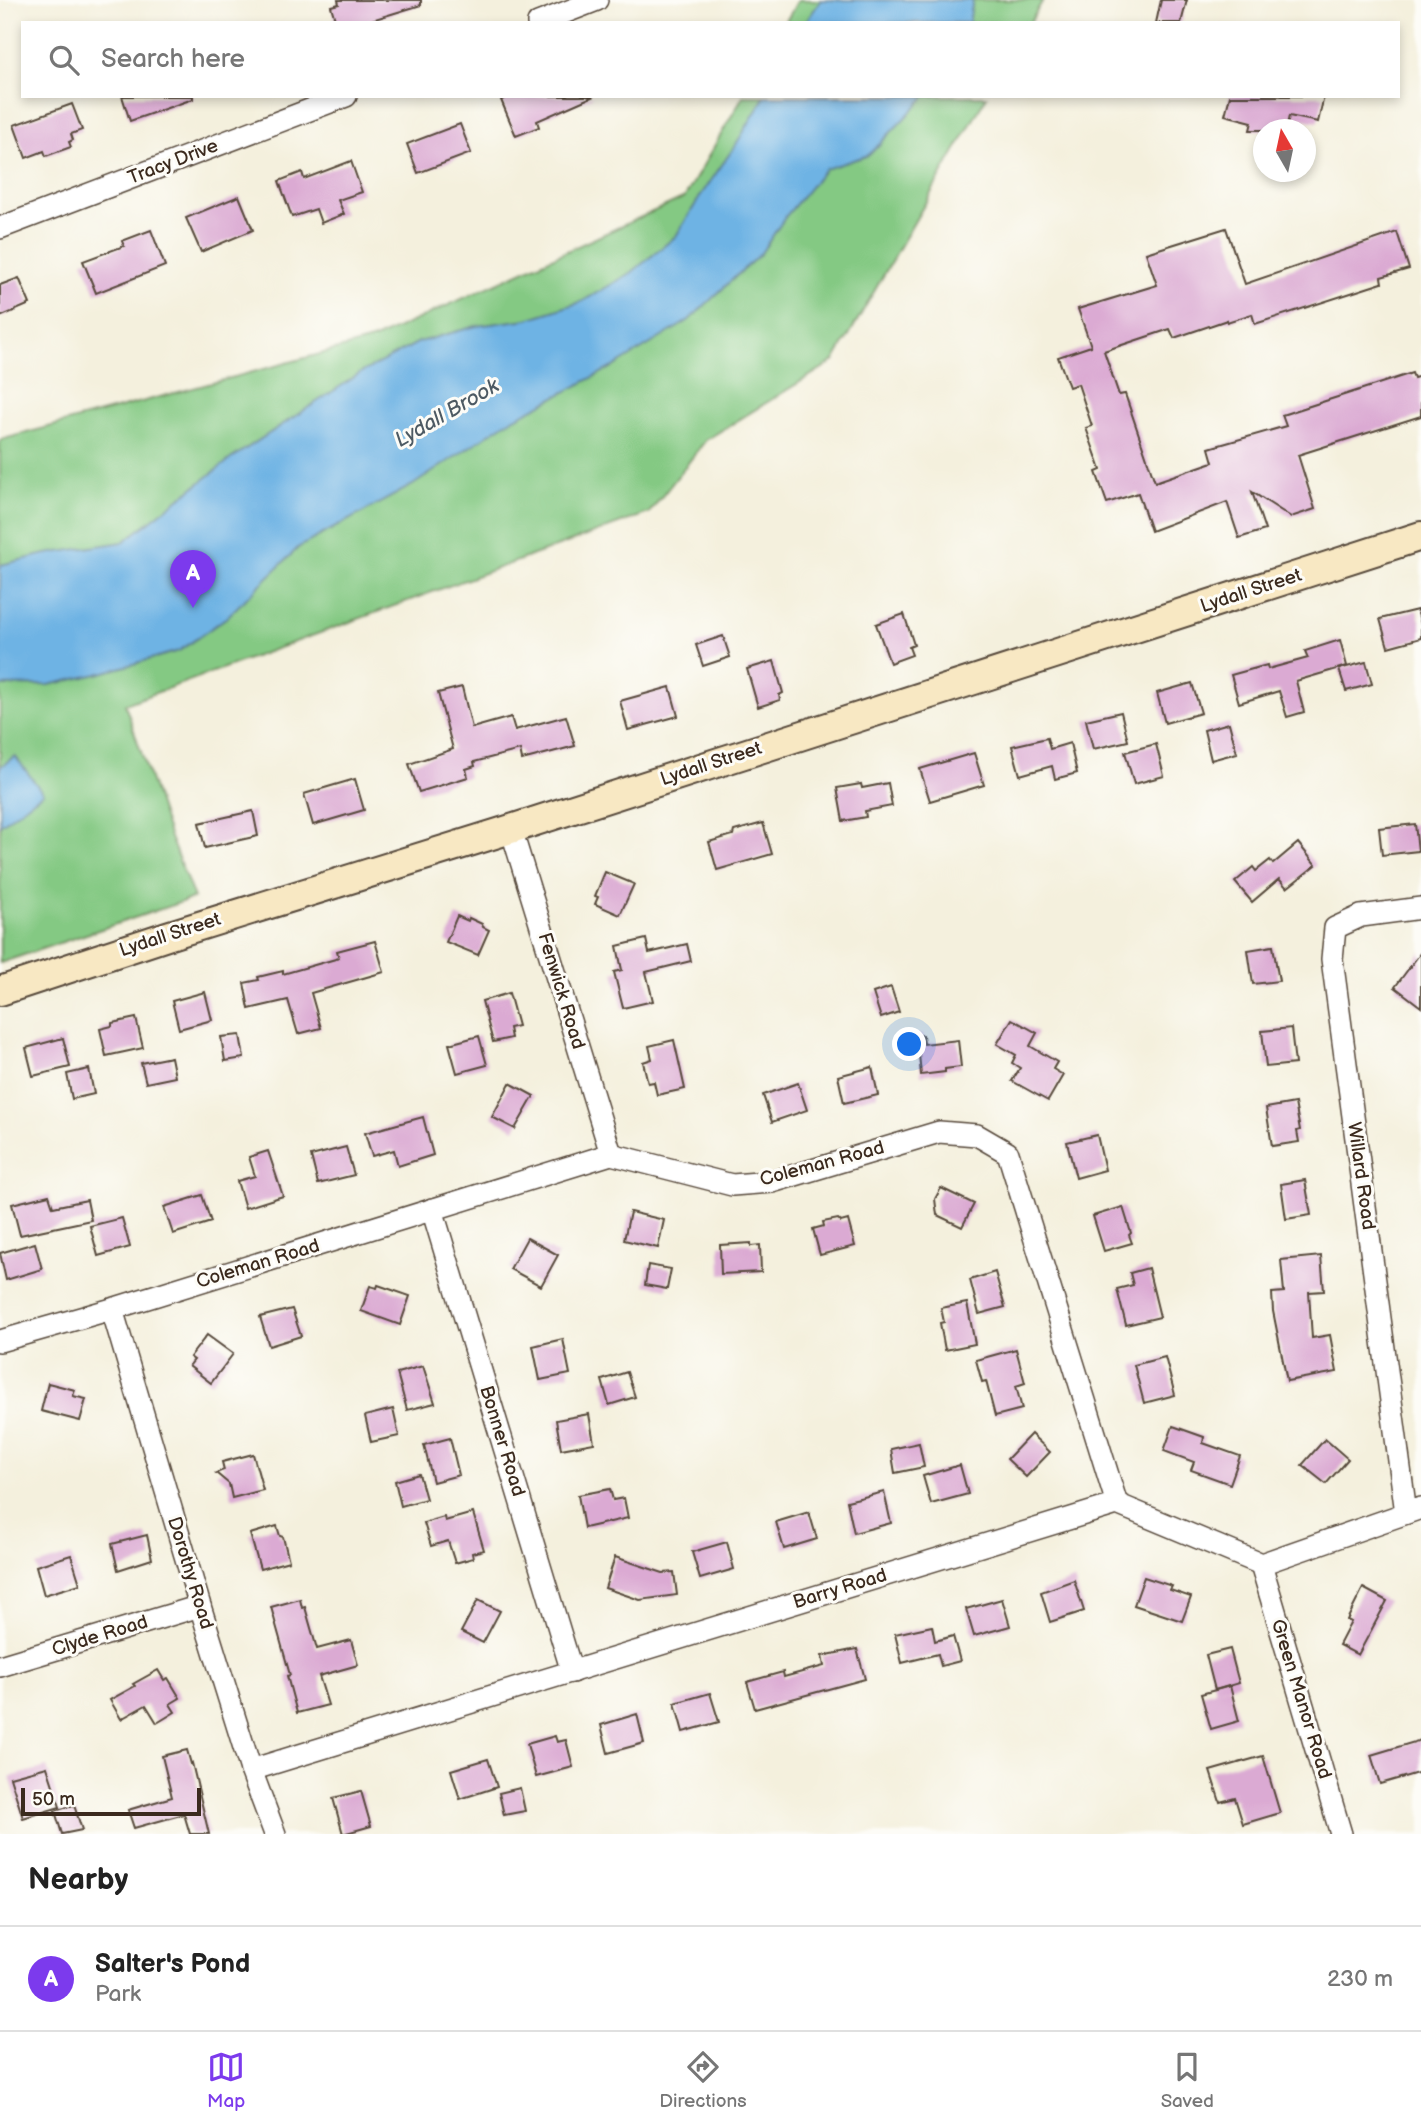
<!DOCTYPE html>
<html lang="en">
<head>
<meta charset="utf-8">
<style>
	body { margin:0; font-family:"Balsamiq Sans",sans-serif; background:#f6f6f6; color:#222 }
	.compass { position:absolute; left:1253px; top:119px; width:63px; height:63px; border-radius:50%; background:#fff; box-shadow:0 4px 10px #0003; rotate:351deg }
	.scale { position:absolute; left:21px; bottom:18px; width:180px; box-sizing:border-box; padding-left:7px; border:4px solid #3b2a1e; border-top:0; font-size:19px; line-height:24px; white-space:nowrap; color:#3b2a1e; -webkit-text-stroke:5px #fdfcf7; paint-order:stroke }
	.you { position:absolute; left:910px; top:1045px; width:24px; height:24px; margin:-18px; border:5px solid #fff; border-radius:50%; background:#1a73e8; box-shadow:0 0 0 10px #1a73e833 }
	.badge { display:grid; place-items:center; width:46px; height:46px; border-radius:50%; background:#7c3aed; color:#fff; font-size:23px; font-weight:700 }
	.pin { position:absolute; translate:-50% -58px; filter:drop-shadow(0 2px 4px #0008) }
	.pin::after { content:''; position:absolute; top:37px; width:24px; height:21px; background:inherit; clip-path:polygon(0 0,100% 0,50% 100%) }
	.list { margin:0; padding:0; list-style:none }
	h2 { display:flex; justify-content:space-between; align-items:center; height:91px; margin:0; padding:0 28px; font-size:30px }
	h2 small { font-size:23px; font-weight:400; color:#767676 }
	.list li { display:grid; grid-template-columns:46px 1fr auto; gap:21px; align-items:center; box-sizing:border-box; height:105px; padding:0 28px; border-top:2px solid #e0e0e0 }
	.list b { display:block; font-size:26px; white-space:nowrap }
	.list p { margin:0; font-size:23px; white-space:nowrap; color:#767676 }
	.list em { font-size:23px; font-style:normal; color:#767676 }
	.icon { flex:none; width:38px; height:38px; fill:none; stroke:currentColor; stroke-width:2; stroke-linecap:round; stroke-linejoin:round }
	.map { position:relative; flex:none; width:1421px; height:1834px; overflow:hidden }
	.search { position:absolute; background:#fff; box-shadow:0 4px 10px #0003; left:21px; right:21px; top:21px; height:77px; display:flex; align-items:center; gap:18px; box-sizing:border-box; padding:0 24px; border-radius:0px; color:#767676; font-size:26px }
	.sheet { height:196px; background:#fff }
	nav { display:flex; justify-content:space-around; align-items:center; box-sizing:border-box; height:98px; border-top:2px solid #e0e0e0; background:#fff; font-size:19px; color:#767676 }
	nav a { display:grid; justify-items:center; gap:4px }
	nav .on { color:#7c3aed }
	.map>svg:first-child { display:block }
	.green { fill:#84c983; stroke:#607a50; stroke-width:2 }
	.water { fill:#6eb3e4; stroke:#546e81; stroke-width:2 }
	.building { fill:#dbaad3 }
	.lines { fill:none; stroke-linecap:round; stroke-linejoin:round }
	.street-casing { stroke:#57483b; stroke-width:24 }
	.secondary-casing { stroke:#57483b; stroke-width:32 }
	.street { stroke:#fff; stroke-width:21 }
	.secondary { stroke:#f8e8c3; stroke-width:28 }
	.labels { text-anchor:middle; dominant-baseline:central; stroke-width:6; stroke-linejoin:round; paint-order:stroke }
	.street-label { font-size:19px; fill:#3b2a1e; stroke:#fdfcf7 }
	.water-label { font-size:21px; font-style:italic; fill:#4d5a63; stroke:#fdfcf7 }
</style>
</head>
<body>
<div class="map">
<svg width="1421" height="1834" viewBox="0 0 1421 1834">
	<rect width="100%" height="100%" fill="#fdfcf7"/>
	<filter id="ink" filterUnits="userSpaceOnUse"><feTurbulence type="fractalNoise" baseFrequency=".0143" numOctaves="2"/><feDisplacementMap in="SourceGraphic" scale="14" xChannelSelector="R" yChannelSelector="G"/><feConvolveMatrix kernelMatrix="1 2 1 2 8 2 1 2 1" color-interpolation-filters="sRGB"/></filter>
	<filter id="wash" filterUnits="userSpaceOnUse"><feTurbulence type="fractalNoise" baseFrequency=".00686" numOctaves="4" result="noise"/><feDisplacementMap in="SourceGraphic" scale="28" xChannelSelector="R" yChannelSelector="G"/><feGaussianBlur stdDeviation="1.57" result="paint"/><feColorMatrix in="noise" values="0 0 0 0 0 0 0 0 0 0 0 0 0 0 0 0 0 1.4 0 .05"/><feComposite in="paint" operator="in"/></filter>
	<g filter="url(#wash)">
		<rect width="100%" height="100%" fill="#f4f0dd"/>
		<g class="green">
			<polygon points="798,0 1043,0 1030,23 785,23"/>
			<polygon points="743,96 987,96 834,361 706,440 649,513 125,704 169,835 194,898 0,963 0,440 372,340 685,197"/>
		</g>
		<g class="water">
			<polygon points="821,0 973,0 969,23 805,23"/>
			<polygon points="765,96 926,96 869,155 825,169 786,216 761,253 688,321 613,367 507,422 413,485 299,547 227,617 179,651 98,674 49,685 0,686 0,565 46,554 123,542 232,458 362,372 419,342 476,326 527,319 581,302 631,273 676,236 701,195 735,146"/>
			<polygon points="15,756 43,793 0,825 0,767"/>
		</g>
		<g id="blocks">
			<g class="building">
				<polygon points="338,0 421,0 421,5 362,23 336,23 331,6 339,4"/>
				<polygon points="1161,0 1187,0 1181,23 1156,23"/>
				<polygon points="122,96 193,96 193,99 130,121"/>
				<polygon points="511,96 594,96 537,121 539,127 516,136 501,100"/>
				<polygon points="1230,96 1324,96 1318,122 1289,116 1286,130 1250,130 1252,122 1225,115"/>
				<polygon points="72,104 82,130 71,134 73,140 69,142 71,147 46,156 44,151 26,158 14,125"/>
				<polygon points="460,124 471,153 418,173 407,144"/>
				<polygon points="351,161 362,192 338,200 344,214 321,223 316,209 292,217 279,181 302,172 304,179"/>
				<polygon points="239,196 253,230 201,252 186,218"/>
				<polygon points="1226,228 1245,284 1397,232 1409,269 1381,277 1382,283 1255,324 1252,314 1227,322 1227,320 1174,338 1170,329 1104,351 1119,395 1125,394 1155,482 1213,462 1209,448 1286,426 1282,415 1412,373 1414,378 1421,376 1421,416 1298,455 1315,509 1291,517 1252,492 1265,530 1239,538 1227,502 1151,531 1138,493 1107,503 1096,472 1101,470 1086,428 1092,426 1078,384 1069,387 1058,357 1091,346 1078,309 1157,285 1146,253"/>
				<polygon points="151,230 165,266 96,293 83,261 124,246 122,241"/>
				<polygon points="19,278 30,304 0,317 0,285"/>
				<polygon points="1417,610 1421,624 1421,638 1388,647 1380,619"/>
				<polygon points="904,614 914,645 909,647 912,655 890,663 876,624"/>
				<polygon points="723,636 730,657 703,666 696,645"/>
				<polygon points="1340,640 1347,666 1296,681 1304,712 1287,717 1279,691 1239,703 1231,675 1267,665 1268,669 1308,658 1305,651"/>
				<polygon points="774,661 783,693 779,695 780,700 758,707 747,669"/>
				<polygon points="1366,662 1372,684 1346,691 1339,669"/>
				<polygon points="1192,683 1201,713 1165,723 1157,693"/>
				<polygon points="462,687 472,728 511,717 515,730 566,716 575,746 522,760 520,750 474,762 475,766 466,769 468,777 419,792 409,764 453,749 438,693"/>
				<polygon points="670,687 678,716 628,730 620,701"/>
				<polygon points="1121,712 1128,741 1093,749 1086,720"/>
				<polygon points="1229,723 1237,753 1211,760 1204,730"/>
				<polygon points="1047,738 1050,749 1070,743 1077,773 1055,779 1052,766 1020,775 1012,746"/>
				<polygon points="1156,744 1164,776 1134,784 1125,752"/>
				<polygon points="974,753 984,785 930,801 920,769"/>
				<polygon points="355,779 364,810 313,825 304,794"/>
				<polygon points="888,783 892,806 865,811 866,817 843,821 837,788 861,784 862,788"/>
				<polygon points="253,811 258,836 205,848 199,823"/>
				<polygon points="763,823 772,854 717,870 709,842 733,835 734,831"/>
				<polygon points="1415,824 1418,851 1382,855 1379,828"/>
				<polygon points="1298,843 1316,865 1287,888 1279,879 1252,902 1235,882 1253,867 1256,871 1270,860 1273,864"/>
				<polygon points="605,872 634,884 620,915 595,904 598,897 595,896"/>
				<polygon points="457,916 468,921 469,918 482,924 483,927 489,930 478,955 446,942"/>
				<polygon points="646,939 649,953 687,944 691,961 646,972 653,1001 623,1008 614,972 622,970 617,946"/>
				<polygon points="375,941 384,972 311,993 321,1028 298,1034 288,1000 249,1009 244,983 259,980 258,977 283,971 283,974 339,958 337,951"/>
				<polygon points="1273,946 1279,981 1253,984 1248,950"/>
				<polygon points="1421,952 1421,1007 1395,987"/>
				<polygon points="891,987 899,1012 881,1018 873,993"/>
				<polygon points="205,992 212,1020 179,1029 172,1001"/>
				<polygon points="509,993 518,1026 509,1028 511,1038 493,1042 482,1001"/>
				<polygon points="136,1018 143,1048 106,1056 100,1029 112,1026 112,1023"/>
				<polygon points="1012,1019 1037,1033 1030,1046 1057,1062 1053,1069 1063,1075 1048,1101 1012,1081 1020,1068 1012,1063 1016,1055 997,1044"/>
				<polygon points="1291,1028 1295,1064 1266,1067 1262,1031"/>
				<polygon points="240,1035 244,1058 225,1061 221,1037"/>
				<polygon points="923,1035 924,1044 958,1040 961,1067 945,1069 945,1072 921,1075 919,1054 904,1056 902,1037"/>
				<polygon points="479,1036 487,1065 457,1073 449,1044"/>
				<polygon points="63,1038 70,1067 33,1076 26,1048"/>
				<polygon points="674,1040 685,1089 657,1095 654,1082 648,1083 643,1062 652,1059 649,1046"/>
				<polygon points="171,1057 175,1077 146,1083 141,1063"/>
				<polygon points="872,1067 878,1095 844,1103 838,1076"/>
				<polygon points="89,1069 94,1094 72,1099 67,1074"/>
				<polygon points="510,1083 534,1096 515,1129 492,1117"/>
				<polygon points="798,1083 807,1110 772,1122 763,1095"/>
				<polygon points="1295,1103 1300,1130 1297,1131 1299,1142 1272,1146 1266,1108"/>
				<polygon points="423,1117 433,1155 398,1166 394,1150 372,1156 365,1133"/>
				<polygon points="1097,1135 1105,1170 1076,1178 1067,1142"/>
				<polygon points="346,1147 354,1175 318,1184 311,1156"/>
				<polygon points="268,1151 283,1196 245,1208 237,1181 255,1176 249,1157"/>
				<polygon points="1305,1180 1311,1215 1286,1219 1281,1184"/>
				<polygon points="941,1188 974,1204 962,1227 937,1215 935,1199"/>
				<polygon points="49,1195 53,1207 87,1200 91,1220 20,1235 12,1204"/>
				<polygon points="202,1195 211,1222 173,1234 164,1207"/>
				<polygon points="1123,1207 1131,1233 1129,1235 1132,1243 1104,1251 1093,1216"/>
				<polygon points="630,1212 664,1220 658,1248 624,1240"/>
				<polygon points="122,1218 130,1247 98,1256 90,1226"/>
				<polygon points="838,1219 841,1222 848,1220 855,1246 820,1255 813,1229 824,1226 823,1222"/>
				<polygon points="527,1238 558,1255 541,1286 510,1269"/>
				<polygon points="35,1243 42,1269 6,1280 0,1253"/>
				<polygon points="751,1243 751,1246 760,1245 761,1272 721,1274 720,1245"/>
				<polygon points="1321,1256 1324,1291 1309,1292 1312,1338 1330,1335 1337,1372 1287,1381 1273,1311 1272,1293 1284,1292 1281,1260"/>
				<polygon points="648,1265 671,1269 667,1289 645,1285"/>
				<polygon points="1148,1268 1160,1317 1126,1325 1117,1289 1133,1285 1130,1273"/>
				<polygon points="995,1272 1005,1307 979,1314 970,1280"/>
				<polygon points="378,1285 410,1296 400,1325 361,1311 370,1286 377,1288"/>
				<polygon points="967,1303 975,1344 945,1350 940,1323 944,1322 941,1308"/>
				<polygon points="292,1309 301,1336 269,1346 260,1317"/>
				<polygon points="207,1335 233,1354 211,1383 189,1366 194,1360 190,1357"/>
				<polygon points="563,1339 570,1374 540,1380 533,1346"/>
				<polygon points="1016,1349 1025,1383 1016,1386 1022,1409 995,1416 986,1381 982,1382 976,1360"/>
				<polygon points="1165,1357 1175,1395 1144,1403 1134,1365"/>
				<polygon points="423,1366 435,1403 407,1410 397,1373"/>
				<polygon points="627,1372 635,1397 609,1405 602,1380"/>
				<polygon points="48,1383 75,1390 73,1396 86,1399 80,1421 41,1411"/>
				<polygon points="393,1409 399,1436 371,1442 365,1416"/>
				<polygon points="589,1414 594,1443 561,1449 556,1420"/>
				<polygon points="1173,1426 1204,1437 1203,1443 1240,1456 1230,1484 1191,1470 1194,1462 1164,1451"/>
				<polygon points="1031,1434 1050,1452 1026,1477 1007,1459"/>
				<polygon points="450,1438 459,1475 433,1482 424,1445"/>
				<polygon points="1325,1439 1348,1459 1326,1484 1302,1465"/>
				<polygon points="919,1443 924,1467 895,1473 891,1449"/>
				<polygon points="253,1454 263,1490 232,1498 229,1484 216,1473 224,1470 222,1462"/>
				<polygon points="960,1465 968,1494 931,1504 923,1476"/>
				<polygon points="419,1474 426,1499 401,1506 395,1481"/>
				<polygon points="610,1489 613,1500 624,1498 628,1518 584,1528 578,1495"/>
				<polygon points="884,1492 891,1523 854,1533 847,1501"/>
				<polygon points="809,1512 817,1539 784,1549 776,1522"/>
				<polygon points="473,1513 484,1550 472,1553 473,1558 455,1563 448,1541 431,1546 424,1523 444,1517 445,1521"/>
				<polygon points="277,1526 280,1536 283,1537 289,1561 260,1569 250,1534"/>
				<polygon points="147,1535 152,1559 118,1570 112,1544"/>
				<polygon points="727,1542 734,1569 700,1579 692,1552"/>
				<polygon points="71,1555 80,1584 44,1595 36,1566"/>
				<polygon points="615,1557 663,1573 674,1572 677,1595 640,1600 605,1588"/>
				<polygon points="1144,1577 1172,1586 1170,1590 1191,1597 1182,1621 1134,1605"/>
				<polygon points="1074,1580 1084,1611 1050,1622 1041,1592"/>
				<polygon points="1363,1588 1387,1601 1358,1655 1339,1645 1351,1622 1347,1620"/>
				<polygon points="300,1599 302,1608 305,1607 317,1649 351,1640 358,1665 319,1676 328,1705 297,1713 287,1676 290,1675 271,1607"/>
				<polygon points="1002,1599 1010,1626 974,1636 966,1609"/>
				<polygon points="478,1600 500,1611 483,1643 461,1632"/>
				<polygon points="932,1626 935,1641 953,1636 960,1661 941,1666 938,1654 902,1663 895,1634"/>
				<polygon points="857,1649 865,1679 755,1709 747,1682 783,1672 784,1677 824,1666 822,1656"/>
				<polygon points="1230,1649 1239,1683 1215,1690 1206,1655"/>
				<polygon points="158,1670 164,1680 168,1678 180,1698 170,1704 175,1712 157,1723 146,1705 121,1719 110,1700 135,1686 133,1684"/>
				<polygon points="1230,1686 1239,1721 1211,1729 1201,1694"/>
				<polygon points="710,1693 719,1722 683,1732 675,1703"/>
				<polygon points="637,1714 644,1743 608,1753 601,1725"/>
				<polygon points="555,1736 557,1742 566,1740 573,1767 536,1777 527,1744"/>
				<polygon points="1421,1740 1421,1772 1380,1784 1371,1755"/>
				<polygon points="187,1750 191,1764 192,1763 209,1834 190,1834 184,1814 134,1828 128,1810 172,1797 162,1756"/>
				<polygon points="1263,1756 1280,1813 1243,1824 1235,1798 1220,1802 1210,1771"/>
				<polygon points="488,1759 497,1787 460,1799 451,1770"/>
				<polygon points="47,1767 60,1807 23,1818 10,1777"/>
				<polygon points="520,1788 525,1811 504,1815 499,1793"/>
				<polygon points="361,1791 371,1826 343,1834 333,1798"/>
				<polygon points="74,1805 82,1830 62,1834 55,1811"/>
			</g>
		</g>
	</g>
	<g filter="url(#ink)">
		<use href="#blocks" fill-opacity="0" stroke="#57483b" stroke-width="2"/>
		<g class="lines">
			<g class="street-casing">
				<g id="street">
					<polyline points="538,23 597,0"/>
					<polyline points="0,228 346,96"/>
					<polyline points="511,829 611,1154"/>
					<polyline points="432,1209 572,1672"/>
					<polyline points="112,1309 200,1606 251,1770 275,1834"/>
					<polyline points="0,1341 112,1309 611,1154 732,1185 772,1182 939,1132 977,1135 1008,1153 1117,1504"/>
					<polyline points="1406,1513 1332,959 1335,928 1361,916 1421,908"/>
					<polyline points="1261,1564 1341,1834"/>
					<polyline points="0,1666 200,1606"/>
					<polyline points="251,1770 1117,1504 1261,1564 1421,1508"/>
				</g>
			</g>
			<g class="secondary-casing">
				<polyline id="secondary" points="0,991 167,936 511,829 1421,536"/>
			</g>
			<use href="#street" class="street"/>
			<use href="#secondary" class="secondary"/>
		</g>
	</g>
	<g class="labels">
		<g class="street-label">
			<text transform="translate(173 162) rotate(-21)">Tracy Drive</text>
			<text transform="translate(1251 591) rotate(-18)">Lydall Street</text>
			<text transform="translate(711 764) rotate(-18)">Lydall Street</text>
			<text transform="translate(170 935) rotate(-18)">Lydall Street</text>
			<text transform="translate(561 991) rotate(73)">Fenwick Road</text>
			<text transform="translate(822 1164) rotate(-15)">Coleman Road</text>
			<text transform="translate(1361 1176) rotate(82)">Willard Road</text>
			<text transform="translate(258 1264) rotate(-17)">Coleman Road</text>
			<text transform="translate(502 1441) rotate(73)">Bonner Road</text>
			<text transform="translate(190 1573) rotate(73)">Dorothy Road</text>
			<text transform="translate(840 1589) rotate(-17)">Barry Road</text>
			<text transform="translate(100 1636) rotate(-17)">Clyde Road</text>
			<text transform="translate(1301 1699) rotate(73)">Green Manor Road</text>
		</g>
		<g class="water-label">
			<text transform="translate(447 413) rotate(-30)">Lydall Brook</text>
		</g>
	</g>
</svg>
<svg class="compass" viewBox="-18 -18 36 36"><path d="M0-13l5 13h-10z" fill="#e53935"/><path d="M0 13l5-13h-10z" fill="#767676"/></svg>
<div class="scale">50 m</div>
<div class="you"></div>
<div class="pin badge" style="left:193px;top:608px">A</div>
<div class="search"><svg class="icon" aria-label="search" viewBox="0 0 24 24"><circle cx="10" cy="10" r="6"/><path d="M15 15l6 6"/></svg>Search here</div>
</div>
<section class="sheet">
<h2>Nearby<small></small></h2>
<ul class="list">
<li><span class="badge">A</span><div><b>Salter's Pond</b><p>Park</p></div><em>230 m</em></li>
</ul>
</section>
<nav>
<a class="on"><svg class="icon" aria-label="map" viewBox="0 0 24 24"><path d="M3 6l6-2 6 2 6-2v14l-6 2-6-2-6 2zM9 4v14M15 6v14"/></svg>Map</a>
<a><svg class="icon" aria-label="directions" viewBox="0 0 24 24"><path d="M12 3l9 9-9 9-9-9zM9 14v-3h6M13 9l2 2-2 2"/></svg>Directions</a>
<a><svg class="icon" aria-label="saved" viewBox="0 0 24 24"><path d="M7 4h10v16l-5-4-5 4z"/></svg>Saved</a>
</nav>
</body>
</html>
